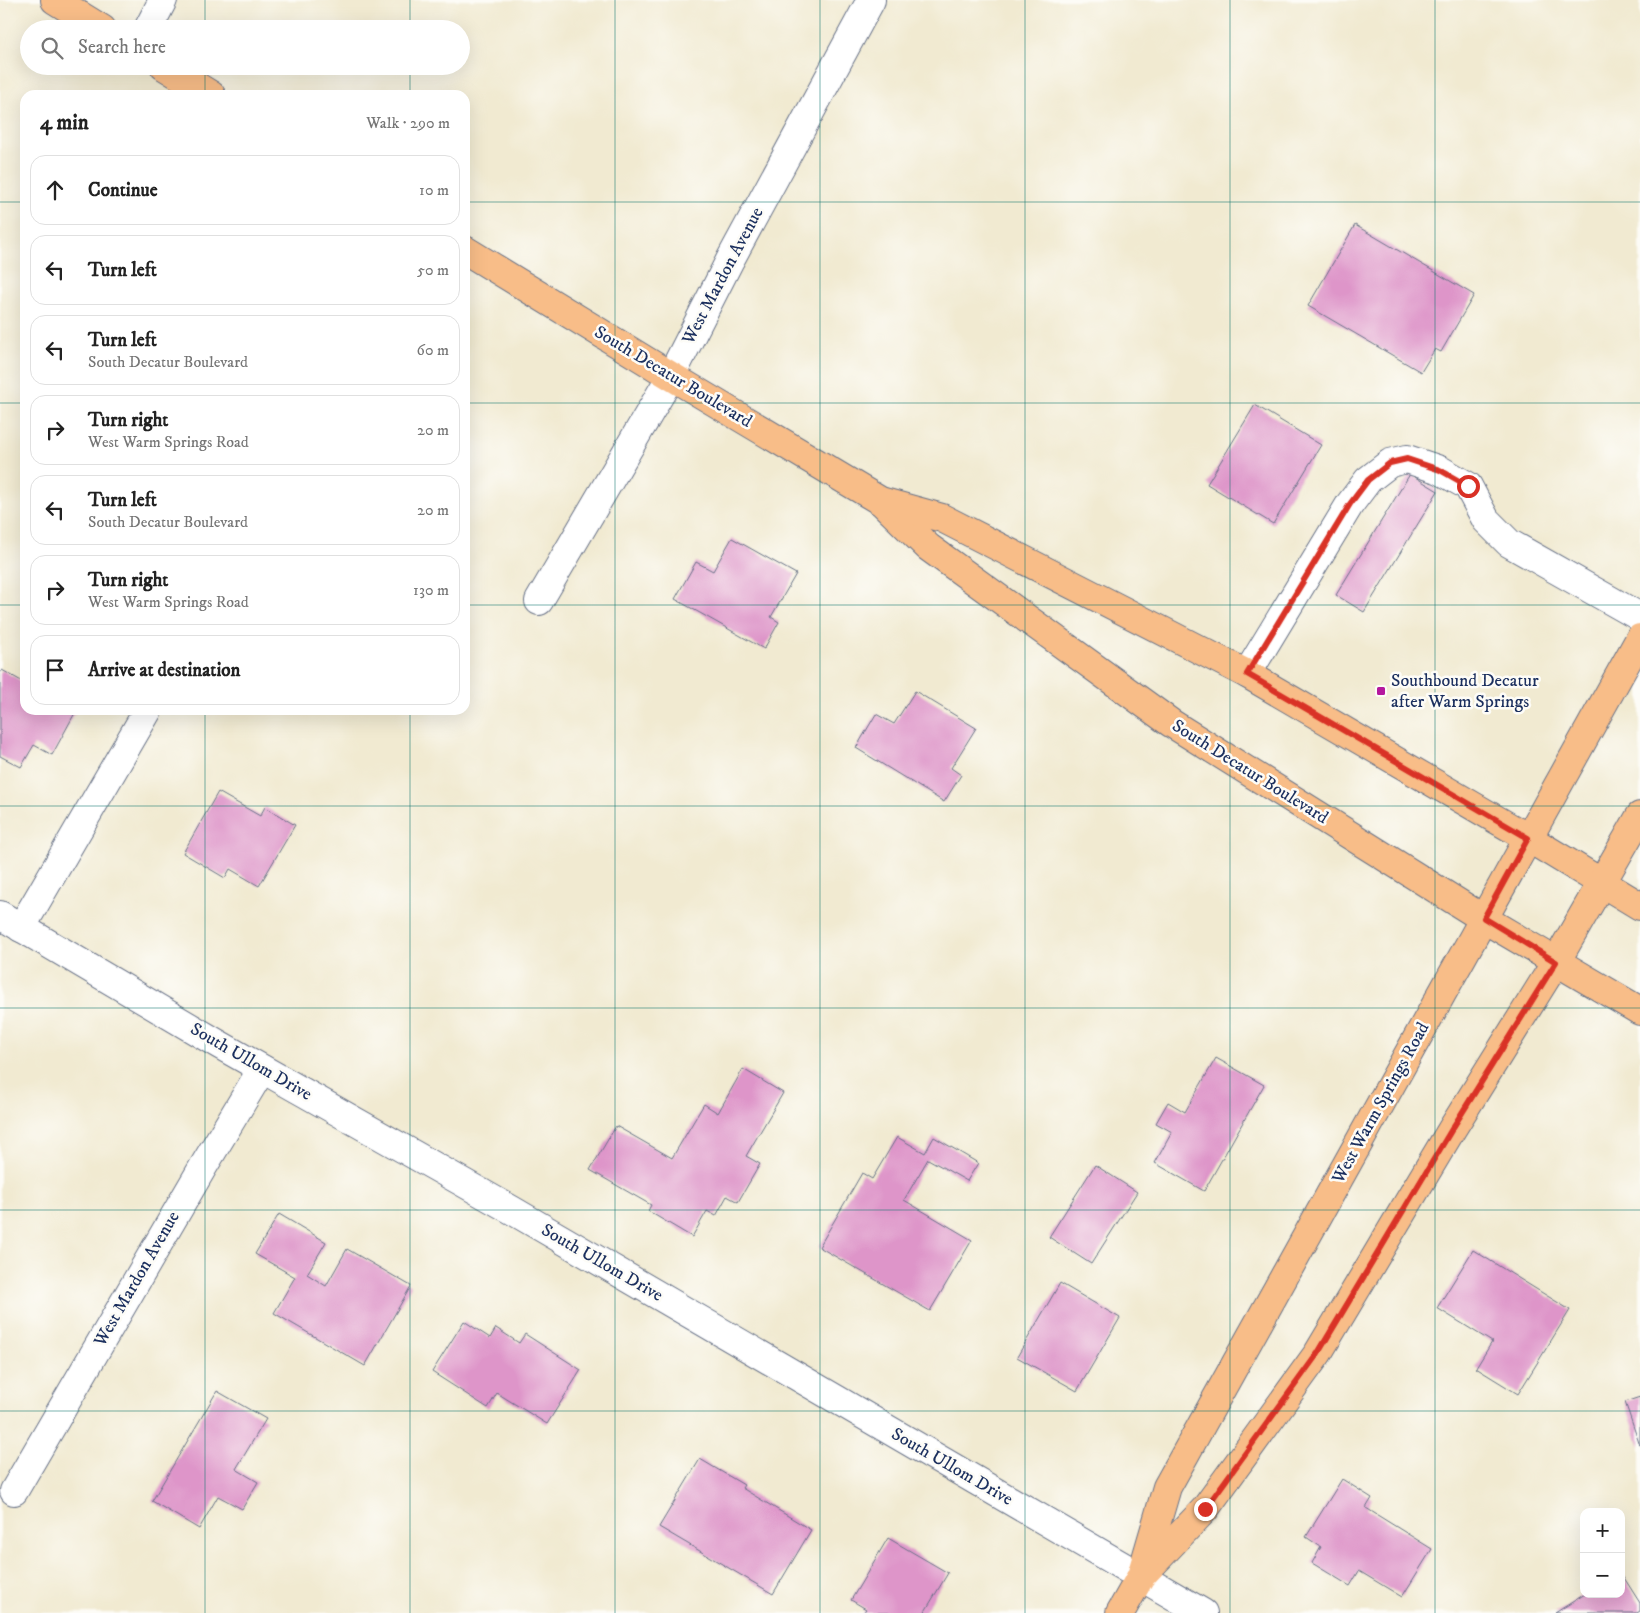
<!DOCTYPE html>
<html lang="en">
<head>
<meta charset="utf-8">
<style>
	body { margin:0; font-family:"IM FELL DW Pica",serif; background:#f6f6f6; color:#222 }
	.controls { position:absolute; right:15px; bottom:15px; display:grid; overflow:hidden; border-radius:10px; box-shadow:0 5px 20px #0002 }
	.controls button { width:45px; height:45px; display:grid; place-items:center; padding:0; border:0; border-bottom:1px solid #e0e0e0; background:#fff; color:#222; font:25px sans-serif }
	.stop { position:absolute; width:15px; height:15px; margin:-11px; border:4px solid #d93025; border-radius:50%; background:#fff }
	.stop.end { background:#d93025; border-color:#fff; box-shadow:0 1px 5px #0008 }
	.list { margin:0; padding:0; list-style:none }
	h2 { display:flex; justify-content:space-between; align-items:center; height:65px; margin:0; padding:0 20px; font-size:21px }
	h2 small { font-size:16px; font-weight:400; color:#767676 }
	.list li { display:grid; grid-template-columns:32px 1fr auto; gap:15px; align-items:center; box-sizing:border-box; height:70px; margin:0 10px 10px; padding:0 10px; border:1px solid #e0e0e0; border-radius:15px }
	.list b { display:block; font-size:19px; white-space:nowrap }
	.list p { margin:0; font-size:16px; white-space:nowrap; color:#767676 }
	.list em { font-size:16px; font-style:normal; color:#767676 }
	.icon { flex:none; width:28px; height:28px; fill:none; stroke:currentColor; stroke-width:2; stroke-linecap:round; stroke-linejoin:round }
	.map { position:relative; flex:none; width:1640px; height:1613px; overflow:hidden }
	.search { position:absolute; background:#fff; box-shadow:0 5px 20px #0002; left:20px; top:20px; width:450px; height:55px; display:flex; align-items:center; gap:12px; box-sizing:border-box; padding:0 18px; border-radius:28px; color:#767676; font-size:19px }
	.panel { position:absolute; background:#fff; box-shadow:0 5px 20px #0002; left:20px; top:90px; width:450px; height:625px; border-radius:15px }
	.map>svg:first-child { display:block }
	.building { fill:#de95c9 }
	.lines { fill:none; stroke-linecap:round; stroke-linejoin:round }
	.minor-casing { stroke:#667086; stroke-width:30 }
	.major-casing { stroke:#667086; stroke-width:30 }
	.minor { stroke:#fff; stroke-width:28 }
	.major { stroke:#f8bd88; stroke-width:28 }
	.route { stroke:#d93025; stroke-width:6 }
	.grid { fill:none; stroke:#0f766e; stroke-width:1; stroke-opacity:0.55 }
	.poi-dot { fill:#b5179e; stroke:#fdfcf7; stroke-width:2 }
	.labels { text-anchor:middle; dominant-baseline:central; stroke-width:5; stroke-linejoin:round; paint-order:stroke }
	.street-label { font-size:18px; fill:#1b2f5e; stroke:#fdfcf7 }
	.poi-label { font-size:18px; fill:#1b2f5e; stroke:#fdfcf7; text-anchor:start }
</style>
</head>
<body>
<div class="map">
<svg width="1640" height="1613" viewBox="0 0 1640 1613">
	<rect width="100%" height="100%" fill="#fdfcf7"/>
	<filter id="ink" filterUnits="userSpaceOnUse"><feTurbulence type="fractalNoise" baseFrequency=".02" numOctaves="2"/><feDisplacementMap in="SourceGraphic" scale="10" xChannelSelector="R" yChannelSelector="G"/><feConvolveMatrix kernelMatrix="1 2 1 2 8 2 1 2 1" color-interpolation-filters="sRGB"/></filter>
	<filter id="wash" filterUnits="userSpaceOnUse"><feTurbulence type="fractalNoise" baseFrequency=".0096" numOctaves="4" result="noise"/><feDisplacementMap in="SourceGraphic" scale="20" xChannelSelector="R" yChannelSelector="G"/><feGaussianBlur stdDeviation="1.12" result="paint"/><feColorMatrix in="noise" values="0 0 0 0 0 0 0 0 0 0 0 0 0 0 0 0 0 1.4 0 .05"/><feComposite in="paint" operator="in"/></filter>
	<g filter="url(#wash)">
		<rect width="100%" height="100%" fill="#f1ead1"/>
		<g id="blocks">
			<g class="building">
				<polygon points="1355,225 1474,295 1441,352 1435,349 1421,372 1308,306"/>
				<polygon points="1255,405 1321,445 1273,524 1207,484"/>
				<polygon points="1410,474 1438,491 1364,612 1336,595"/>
				<polygon points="732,538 796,574 771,617 779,622 764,649 675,599 696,562 713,571"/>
				<polygon points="2,670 25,683 25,710 76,711 52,755 34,745 21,767 0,756 0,674"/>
				<polygon points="915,691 976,728 951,768 961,775 944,802 856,748 876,714 894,724"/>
				<polygon points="218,792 260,816 265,807 295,825 259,886 230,869 225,878 183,853"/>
				<polygon points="1216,1058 1264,1085 1204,1191 1155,1163 1172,1132 1156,1123 1168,1102 1185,1112"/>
				<polygon points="743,1069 783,1093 746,1156 760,1164 738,1202 727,1196 716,1216 707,1211 692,1237 648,1211 651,1205 590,1170 616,1126 672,1158 704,1104 718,1113"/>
				<polygon points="897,1137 925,1153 934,1137 978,1163 967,1181 928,1159 904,1200 972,1240 930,1311 819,1247 862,1173 872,1179"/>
				<polygon points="1095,1165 1137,1192 1091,1264 1049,1237"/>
				<polygon points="279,1214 326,1242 307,1274 326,1286 347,1249 411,1286 365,1366 274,1313 295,1277 255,1254"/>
				<polygon points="1473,1250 1570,1310 1518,1394 1476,1368 1492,1342 1437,1308"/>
				<polygon points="1060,1283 1120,1318 1077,1391 1017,1357"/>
				<polygon points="464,1321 490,1338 496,1328 519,1343 525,1334 581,1370 547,1424 497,1393 488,1408 432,1372"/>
				<polygon points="217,1391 266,1419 236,1469 258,1482 242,1509 218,1496 199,1529 152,1501"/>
				<polygon points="1640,1397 1640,1446 1625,1402"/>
				<polygon points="700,1459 744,1485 742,1488 811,1530 773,1594 659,1527"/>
				<polygon points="1342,1479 1372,1498 1366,1508 1432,1549 1402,1597 1359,1571 1350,1586 1312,1563 1321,1547 1306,1537"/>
				<polygon points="888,1538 948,1573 924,1613 863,1613 866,1609 851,1600"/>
				<polygon points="1621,1573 1640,1603 1640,1611 1637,1613 1555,1613 1585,1594 1621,1594"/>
			</g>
		</g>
	</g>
	<g filter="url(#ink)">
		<use href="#blocks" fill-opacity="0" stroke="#667086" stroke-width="1"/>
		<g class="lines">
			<g class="minor-casing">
				<g id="minor">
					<polyline points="148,29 163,0"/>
					<polyline points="539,601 671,376 730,260 871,0"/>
					<polyline points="1247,674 1350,504 1368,480 1390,463 1407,459 1440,470 1468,486 1486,520 1509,543 1640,617"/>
					<polyline points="0,915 220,1045 510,1209 1203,1613"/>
					<polyline points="21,928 148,710"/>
					<polyline points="14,1491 203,1167 262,1069"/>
				</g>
			</g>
			<g class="major-casing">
				<g id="major">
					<polyline points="55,0 102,29"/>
					<polyline points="164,66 211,95"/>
					<polyline points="465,250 671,376 882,502 928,547 1171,723 1484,919 1640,1011"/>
					<polyline points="884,502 942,518 1247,674 1528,838 1640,906"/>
					<polyline points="1144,1573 1205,1509 1318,1353 1452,1129 1556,962 1640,816"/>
					<polyline points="1120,1613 1141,1576 1167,1487 1640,638"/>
				</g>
			</g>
			<use href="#minor" class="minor"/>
			<use href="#major" class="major"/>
		</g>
	</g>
	<g class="lines" filter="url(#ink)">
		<polyline class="route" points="1205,1509 1318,1353 1452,1129 1556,962 1484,918 1528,838 1247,674 1350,504 1368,480 1390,463 1407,459 1440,470 1468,486"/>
	</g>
	<path class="grid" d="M 205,0 L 205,29M 410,0 L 410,29M 615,0 L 615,1613M 820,0 L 820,1613M 1025,0 L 1025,1613M 1230,0 L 1230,1613M 1435,0 L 1435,1613M 205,66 L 205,95M 410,66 L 410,95M 0,202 L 25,202M 465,202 L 1640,202M 0,403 L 25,403M 465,403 L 1640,403M 0,605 L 25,605M 465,605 L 1640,605M 205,710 L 205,1613M 410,710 L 410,1613M 0,806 L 1640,806M 0,1008 L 1640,1008M 0,1210 L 1640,1210M 0,1411 L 1640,1411"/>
	<rect class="poi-dot" x="1376" y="686" width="10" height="10" rx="2.5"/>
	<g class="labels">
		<g class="street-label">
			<text transform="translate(723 276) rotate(-62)">West Mardon Avenue</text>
			<text transform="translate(673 377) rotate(31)">South Decatur Boulevard</text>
			<text transform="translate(1250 772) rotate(32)">South Decatur Boulevard</text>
			<text transform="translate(251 1062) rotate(30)">South Ullom Drive</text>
			<text transform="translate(1381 1103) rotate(-61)">West Warm Springs Road</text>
			<text transform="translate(602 1263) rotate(30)">South Ullom Drive</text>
			<text transform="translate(137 1279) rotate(-60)">West Mardon Avenue</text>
			<text transform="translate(952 1467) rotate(30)">South Ullom Drive</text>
		</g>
		<g class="poi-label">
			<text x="1391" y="681">Southbound Decatur<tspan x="1391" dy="21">after Warm Springs</tspan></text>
		</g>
	</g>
</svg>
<div class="controls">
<button>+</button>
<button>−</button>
</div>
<div class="stop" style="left:1468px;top:486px"></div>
<div class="stop end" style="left:1205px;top:1509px"></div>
<div class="search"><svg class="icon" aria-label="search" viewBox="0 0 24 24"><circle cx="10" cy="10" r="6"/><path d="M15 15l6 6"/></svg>Search here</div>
<section class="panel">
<h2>4 min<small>Walk · 290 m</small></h2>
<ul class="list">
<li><svg class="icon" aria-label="ahead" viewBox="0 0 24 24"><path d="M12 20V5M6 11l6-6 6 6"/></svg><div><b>Continue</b></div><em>10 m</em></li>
<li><svg class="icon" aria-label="left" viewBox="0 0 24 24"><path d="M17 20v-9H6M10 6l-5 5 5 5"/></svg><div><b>Turn left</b></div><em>50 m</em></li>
<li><svg class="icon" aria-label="left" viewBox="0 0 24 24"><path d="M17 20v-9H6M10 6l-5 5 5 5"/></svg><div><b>Turn left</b><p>South Decatur Boulevard</p></div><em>60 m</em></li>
<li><svg class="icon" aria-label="right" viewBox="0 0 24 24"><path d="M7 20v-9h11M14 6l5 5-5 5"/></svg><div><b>Turn right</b><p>West Warm Springs Road</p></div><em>20 m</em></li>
<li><svg class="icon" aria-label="left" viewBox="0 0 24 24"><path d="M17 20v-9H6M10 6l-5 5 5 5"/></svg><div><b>Turn left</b><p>South Decatur Boulevard</p></div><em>20 m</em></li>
<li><svg class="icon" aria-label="right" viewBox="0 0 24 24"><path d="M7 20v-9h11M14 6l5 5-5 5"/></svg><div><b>Turn right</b><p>West Warm Springs Road</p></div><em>130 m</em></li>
<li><svg class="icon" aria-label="arrive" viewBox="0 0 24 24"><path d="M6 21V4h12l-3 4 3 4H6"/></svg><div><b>Arrive at destination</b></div></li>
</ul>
</section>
</div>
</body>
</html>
